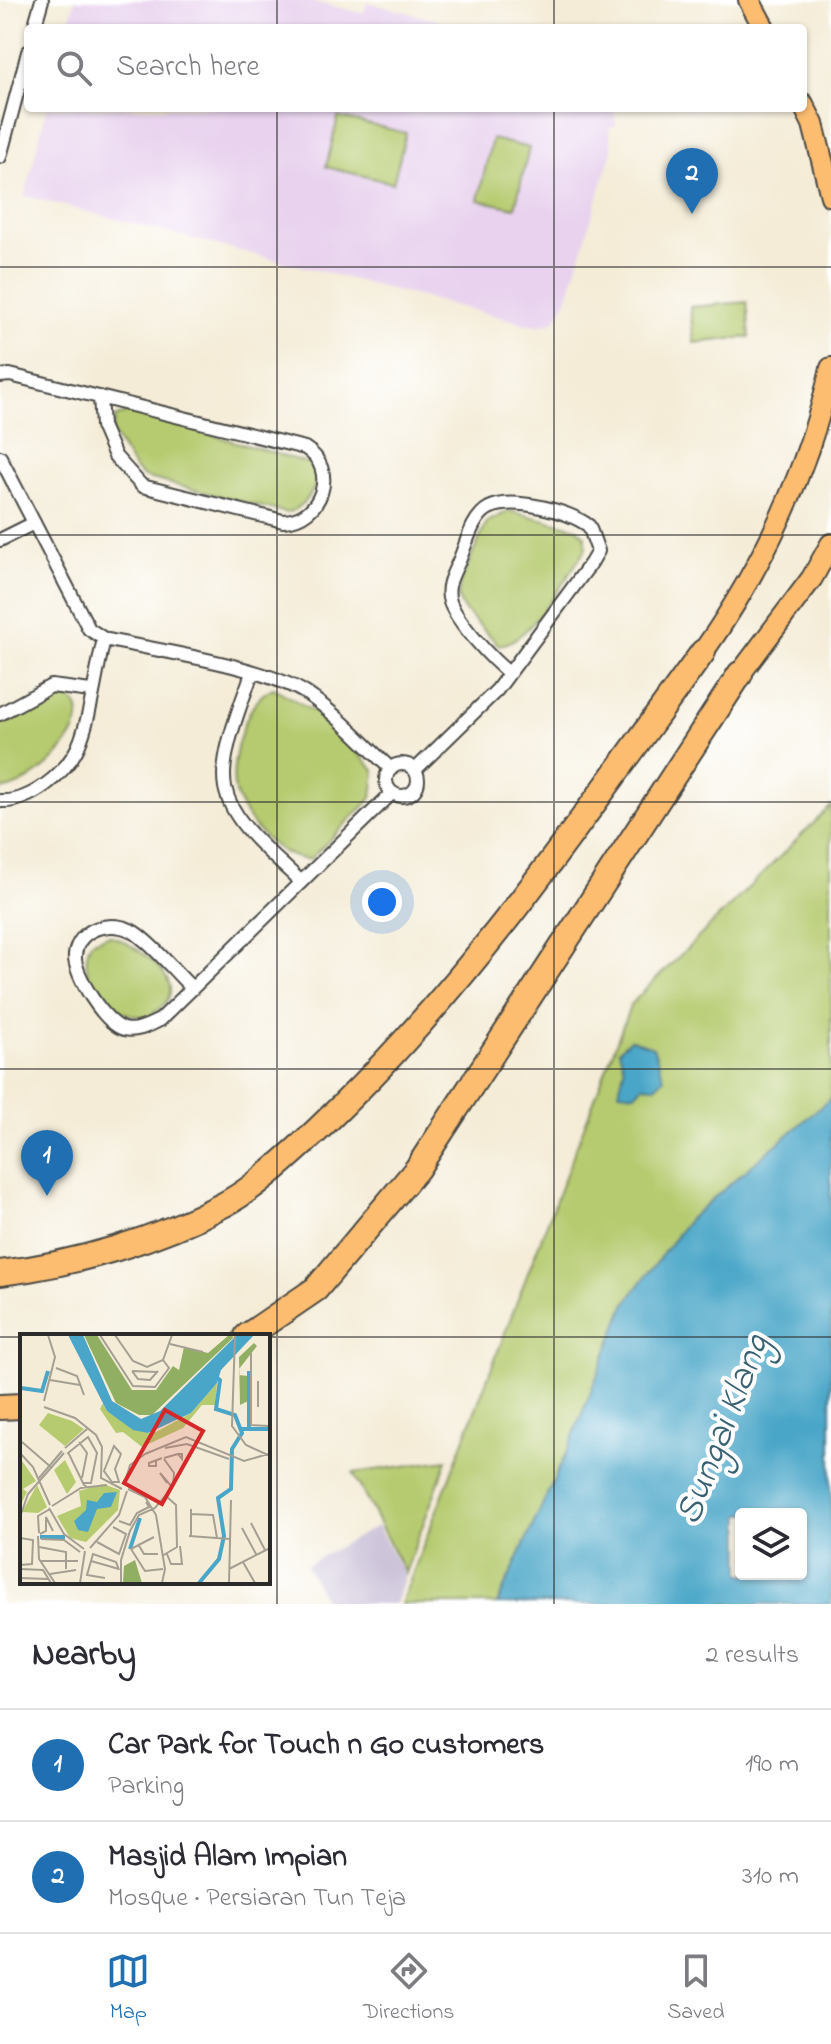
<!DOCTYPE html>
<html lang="en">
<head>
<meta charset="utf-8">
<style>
	body { margin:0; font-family:"Indie Flower",sans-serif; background:#f7f7f7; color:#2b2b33 }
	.controls { position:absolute; right:24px; bottom:24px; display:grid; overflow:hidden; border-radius:8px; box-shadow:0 2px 6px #0004 }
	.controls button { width:72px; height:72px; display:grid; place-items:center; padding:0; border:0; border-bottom:2px solid #e1e1e2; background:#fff; color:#2b2b33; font:40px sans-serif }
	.you { position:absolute; left:382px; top:902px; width:28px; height:28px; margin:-20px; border:6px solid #fff; border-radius:50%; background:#1a73e8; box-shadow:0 0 0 12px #1a73e833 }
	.badge { display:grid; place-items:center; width:52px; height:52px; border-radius:50%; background:#1f6fb2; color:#fff; font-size:26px; font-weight:700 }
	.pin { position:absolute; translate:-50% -66px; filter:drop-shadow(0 2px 4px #0008) }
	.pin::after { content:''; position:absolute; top:42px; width:28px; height:24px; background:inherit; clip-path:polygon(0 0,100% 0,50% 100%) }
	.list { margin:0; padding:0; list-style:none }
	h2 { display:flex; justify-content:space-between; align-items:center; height:104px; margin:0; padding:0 32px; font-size:34px }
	h2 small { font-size:26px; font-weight:400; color:#7c7c81 }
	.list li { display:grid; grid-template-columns:52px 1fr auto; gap:24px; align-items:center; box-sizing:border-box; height:112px; padding:0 32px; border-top:2px solid #e1e1e2 }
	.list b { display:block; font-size:30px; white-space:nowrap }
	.list p { margin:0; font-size:26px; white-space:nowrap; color:#7c7c81 }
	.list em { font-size:26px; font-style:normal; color:#7c7c81 }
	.icon { flex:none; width:44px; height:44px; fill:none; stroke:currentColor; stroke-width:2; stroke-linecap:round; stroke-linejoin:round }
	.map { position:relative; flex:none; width:831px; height:1604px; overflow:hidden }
	.search { position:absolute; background:#fff; box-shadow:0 2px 6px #0004; left:24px; right:24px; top:24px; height:88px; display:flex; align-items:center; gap:20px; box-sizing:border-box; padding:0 28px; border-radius:8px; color:#7c7c81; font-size:30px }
	.sheet { height:328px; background:#fff }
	nav { display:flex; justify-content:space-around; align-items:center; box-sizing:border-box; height:112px; border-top:2px solid #e1e1e2; background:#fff; font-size:22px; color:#7c7c81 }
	nav a { display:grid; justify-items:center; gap:4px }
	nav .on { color:#1f6fb2 }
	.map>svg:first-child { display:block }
	.built { fill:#e8d2ee }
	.industrial { fill:#c9bfd7 }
	.green { fill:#b6cb6f; stroke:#707b4d; stroke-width:2 }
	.water { fill:#49a6c8; stroke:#3a687a; stroke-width:2; fill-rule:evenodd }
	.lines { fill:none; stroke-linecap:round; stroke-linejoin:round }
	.street-casing { stroke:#494845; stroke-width:16 }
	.primary-casing { stroke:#494845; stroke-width:24 }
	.highway-casing { stroke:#494845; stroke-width:28 }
	.street { stroke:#fff; stroke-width:12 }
	.primary { stroke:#fcbd6f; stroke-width:20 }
	.highway { stroke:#fcbd6f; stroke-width:24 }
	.grid { fill:none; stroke:#2b2b2b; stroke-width:2; stroke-opacity:0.55 }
	.labels { text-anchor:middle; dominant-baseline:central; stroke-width:8; stroke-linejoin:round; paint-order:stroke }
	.water-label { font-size:38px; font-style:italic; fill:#386272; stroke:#fff }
	.inset-river { fill:none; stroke:#49a6c8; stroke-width:4 }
	.inset-road { fill:none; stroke:#a49f92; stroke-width:2 }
	.view { fill:#d62828; fill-opacity:0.15; stroke:#d62828; stroke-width:4 }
	.inset-edge { fill:none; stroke:#2b2b2b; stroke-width:4 }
</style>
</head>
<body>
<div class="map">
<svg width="831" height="1604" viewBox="0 0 831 1604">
	<rect width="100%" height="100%" fill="#fff"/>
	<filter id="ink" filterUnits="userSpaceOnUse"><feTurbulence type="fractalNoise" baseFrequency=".0125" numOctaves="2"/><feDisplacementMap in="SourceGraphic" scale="16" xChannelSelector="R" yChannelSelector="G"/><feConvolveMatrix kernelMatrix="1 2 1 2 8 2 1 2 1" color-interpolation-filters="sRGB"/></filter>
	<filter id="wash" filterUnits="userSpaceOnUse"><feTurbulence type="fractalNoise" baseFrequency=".006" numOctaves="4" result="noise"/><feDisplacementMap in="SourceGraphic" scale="32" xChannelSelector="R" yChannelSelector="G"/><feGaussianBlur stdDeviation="1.8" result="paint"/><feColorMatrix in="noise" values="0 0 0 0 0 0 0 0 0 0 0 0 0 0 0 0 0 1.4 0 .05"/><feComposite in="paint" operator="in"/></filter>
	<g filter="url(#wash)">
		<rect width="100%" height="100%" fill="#f4ecd7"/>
		<g class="built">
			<polygon points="75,0 304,0 364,13 367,2 467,28 67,28"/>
			<polygon points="47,108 614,108 616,126 609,127 612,150 567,300 554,322 535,326 25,196"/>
		</g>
		<polygon class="industrial" points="377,1526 405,1576 395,1604 327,1604 306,1565"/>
		<g class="green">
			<polygon points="338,117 406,133 393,183 326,167"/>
			<polygon points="492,139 529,148 515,208 478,200"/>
			<polygon points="747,302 750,337 694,343 690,307"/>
			<path d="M 130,411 L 308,463 L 317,477 C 313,495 304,507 287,513 L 144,477 L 134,468 L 112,432 L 115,418 Z"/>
			<path d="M 509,511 L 577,528 L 585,536 L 586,549 C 567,575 531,642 499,645 L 463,609 L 458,598 L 460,583 L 487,522 Z"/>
			<path d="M 274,688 L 325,718 L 375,771 L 372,798 L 310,859 C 279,862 239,816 234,786 C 230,759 246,697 274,688 Z"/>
			<path d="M 50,696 C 117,693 52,783 0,790 L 0,724 Z"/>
			<polygon points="831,806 831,1098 689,1219 626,1303 568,1449 497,1604 401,1604 631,1004"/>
			<path d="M 108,935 C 128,940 181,974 168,999 C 164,1006 155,1012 149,1017 C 111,1018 73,979 91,942 Z"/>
			<polygon points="447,1460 405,1573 353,1473"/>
		</g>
		<g class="water">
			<polygon points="630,1039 653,1047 664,1078 656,1086 643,1085 635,1094 619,1092 624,1069 619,1050"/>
			<path d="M 831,1098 L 831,1604 L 497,1604 L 568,1449 L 626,1303 L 689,1219 ZM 741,1514 L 801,1514 L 801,1574 L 741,1574 Z"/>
		</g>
	</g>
	<g filter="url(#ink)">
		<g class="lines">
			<g class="street-casing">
				<g id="street">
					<polyline points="34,28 42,0"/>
					<polyline points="0,157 28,52"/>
					<path d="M 0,376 L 10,375 L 305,448 C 339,469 322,520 283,521 L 142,486 L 115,456 L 102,426 L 100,397"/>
					<path d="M 0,457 L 89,629 L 104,639 C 158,651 264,666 307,694 C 338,715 364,744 391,769"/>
					<polyline points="0,540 34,523"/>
					<path d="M 252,673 C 242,702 219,756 225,787 C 232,825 275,856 301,882"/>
					<polyline points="0,714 51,686 91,691"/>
					<circle cx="402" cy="780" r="16"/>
					<path d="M 415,770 L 497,690 L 591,563 L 598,551 L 589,526 C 569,511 513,496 489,508 C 472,517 466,545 459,561 C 453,574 445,587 450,602 C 457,622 492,660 509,673"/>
					<path d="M 0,801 C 30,803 65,774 78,747 C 91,717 96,671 104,639"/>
					<path d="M 192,988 C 174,971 155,946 134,932 C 113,919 78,927 75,955 C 73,974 105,1024 124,1029 C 137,1032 149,1025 160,1020 L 392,793"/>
				</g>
			</g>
			<g class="primary-casing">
				<g id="primary">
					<polyline points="749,0 764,28"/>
					<polyline points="803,104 813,124 831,196"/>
					<path d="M 703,652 C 762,568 809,469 831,368"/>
					<polyline points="740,674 812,578 831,544"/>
				</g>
			</g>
			<g class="highway-casing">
				<g id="highway">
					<path d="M 0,1273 C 76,1264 157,1240 225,1204 C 262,1185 315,1133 345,1103 C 483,967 590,807 703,652"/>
					<polyline points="247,1336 316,1289 417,1169 740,674"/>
					<polyline points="0,1407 22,1406"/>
				</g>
			</g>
			<use href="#street" class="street"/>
			<use href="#primary" class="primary"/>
			<use href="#highway" class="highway"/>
		</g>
	</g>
	<path class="grid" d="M 277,0 L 277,28M 554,0 L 554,28M 277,108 L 277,1604M 554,108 L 554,1604M 0,267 L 831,267M 0,535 L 831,535M 0,802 L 831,802M 0,1069 L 831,1069M 0,1337 L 22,1337M 268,1337 L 831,1337"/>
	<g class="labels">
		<g class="water-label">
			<text transform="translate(724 1430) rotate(-69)">Sungai Klang</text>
		</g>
	</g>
	<g transform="translate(20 1334)">
		<rect width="250" height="250" fill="#f4ecd7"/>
		<path d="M 197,49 L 195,71 L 182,71 L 163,94 L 122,113 L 103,98 L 96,99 L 80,75 L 83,69 L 87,77 L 128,99 L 136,98 L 171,79 ZM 28,79 L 52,87 L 64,95 L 45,112 L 19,91 ZM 0,124 L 16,147 L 3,155 L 7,158 L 0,172 ZM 45,126 L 56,148 L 47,160 L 34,136 ZM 83,150 L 100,156 L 98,176 L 66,208 L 50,204 L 37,182 L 61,172 L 59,157 ZM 17,151 L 27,173 L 18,179 L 2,178 Z" fill="#b6cb6f"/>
		<path d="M 64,1 L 77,1 L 112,56 L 136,56 L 153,32 L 159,36 L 164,13 L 188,19 L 209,1 L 214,3 L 132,81 L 119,81 L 96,69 ZM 234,9 L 237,12 L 219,35 L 219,41 L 228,42 L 228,67 L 220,71 L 219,23 ZM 115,226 L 122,249 L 103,249 L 104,232 Z" fill="#90af62"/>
		<path d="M 48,1 L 63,1 L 92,67 L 121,85 L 140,77 L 217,1 L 234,1 L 201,36 L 197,49 L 171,79 L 128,99 L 113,96 L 87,77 ZM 97,158 L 91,173 L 77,175 L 68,198 L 58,196 L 54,187 L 66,176 L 67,166 L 77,168 L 84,159 Z" fill="#49a6c8"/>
		<path class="inset-river" d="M 1,54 L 22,57 L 28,37M 221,95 L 250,95M 229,95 L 229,37M 20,203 L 45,203M 110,215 L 120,184M 179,249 L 199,225 L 204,202 L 198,164 L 211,155 L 212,115 L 222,99 L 215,81 L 196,75 L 200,46 L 194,41"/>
		<path class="inset-road" d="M 80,1 L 113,52 L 135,53 L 149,34 L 143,26M 95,1 L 113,27 L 127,33 L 143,26 L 152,1M 215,1 L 212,92 L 226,111 L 250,122M 150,10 L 183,18M 231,19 L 231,91 L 250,92M 36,34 L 57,42 L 64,61M 112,37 L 118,45 L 130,46 L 138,37M 112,37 L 137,38M 30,46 L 60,51M 238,47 L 238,73M 24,67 L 35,23 L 28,1M 24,73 L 55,84 L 76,101 L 82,113 L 81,144 L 102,155M 2,108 L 32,134M 59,108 L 67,119 L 62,144M 94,112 L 101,120 L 95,135 L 99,148 L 92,148 L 84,137 ZM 45,114 L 67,95M 145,114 L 167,110 L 209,125M 0,119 L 13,133 L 30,171M 125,120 L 166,103 L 224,127 L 248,120M 144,124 L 158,120 L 162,125 L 162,120 L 158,120M 144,125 L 154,139 L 153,152M 136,126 L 136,132 L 129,132 L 129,129 L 137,126 L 142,124M 19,144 L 42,117M 63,149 L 71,149 L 77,119 L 68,103 L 48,119 L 49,120 L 64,151 L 67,153M 147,149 L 140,139 L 152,153M 104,151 L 110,131 L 125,120M 108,155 L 125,163 L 136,181 L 145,235 L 142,249M 32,172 L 61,154 L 87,151M 29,174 L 44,200 L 64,215M 171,175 L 171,202M 171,180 L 193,181 L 197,204M 0,183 L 8,160 L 44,119M 99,187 L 110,191 L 117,179 L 129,173 L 126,168M 231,189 L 245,216M 222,194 L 236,220M 19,199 L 18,182 L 30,175M 20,200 L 26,197 L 26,183 L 33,197M 18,202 L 19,225 L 35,249M 169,202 L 210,205M 134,203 L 111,215 L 125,237 L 143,235M 0,204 L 13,206 L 12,230 L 0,231M 21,205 L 44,206 L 60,218M 77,208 L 99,220 L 106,200 L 93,193M 118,210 L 124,220 L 138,220M 19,213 L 46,218 L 46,235M 70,214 L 99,181 L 107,157M 147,220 L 151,230 L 162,230 L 160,212M 142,222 L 157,213 L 156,171 L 146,162M 20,227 L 58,227M 71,227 L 99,235M 223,228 L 235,249M 0,235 L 23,236 L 31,249M 209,235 L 250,214M 30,240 L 56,236M 0,244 L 28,245M 85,244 L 67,241 L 73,220 L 96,228 L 99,236M 60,249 L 65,217M 101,249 L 101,226 L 110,197 L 119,181 L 135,174 L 152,154M 209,249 L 211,166"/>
		<path class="view" d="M 145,76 L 183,97 L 142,170 L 104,149 Z"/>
		<rect width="250" height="250" class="inset-edge"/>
	</g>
</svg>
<div class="controls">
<button><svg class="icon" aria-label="layers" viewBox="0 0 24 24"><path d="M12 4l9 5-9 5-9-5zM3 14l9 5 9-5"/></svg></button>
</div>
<div class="you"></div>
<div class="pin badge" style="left:47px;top:1196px">1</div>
<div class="pin badge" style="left:692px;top:214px">2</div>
<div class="search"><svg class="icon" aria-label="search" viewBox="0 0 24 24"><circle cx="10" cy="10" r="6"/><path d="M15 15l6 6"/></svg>Search here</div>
</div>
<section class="sheet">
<h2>Nearby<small>2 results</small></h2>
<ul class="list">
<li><span class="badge">1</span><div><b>Car Park for Touch n Go customers</b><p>Parking</p></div><em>190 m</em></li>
<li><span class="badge">2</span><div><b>Masjid Alam Impian</b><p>Mosque · Persiaran Tun Teja</p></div><em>310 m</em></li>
</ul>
</section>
<nav>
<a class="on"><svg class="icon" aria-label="map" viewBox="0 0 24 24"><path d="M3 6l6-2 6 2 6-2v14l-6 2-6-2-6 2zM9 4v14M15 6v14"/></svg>Map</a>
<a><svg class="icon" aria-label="directions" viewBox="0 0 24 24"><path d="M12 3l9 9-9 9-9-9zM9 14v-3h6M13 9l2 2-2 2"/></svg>Directions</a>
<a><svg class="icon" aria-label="saved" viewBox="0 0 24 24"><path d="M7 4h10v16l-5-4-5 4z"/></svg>Saved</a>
</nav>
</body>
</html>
